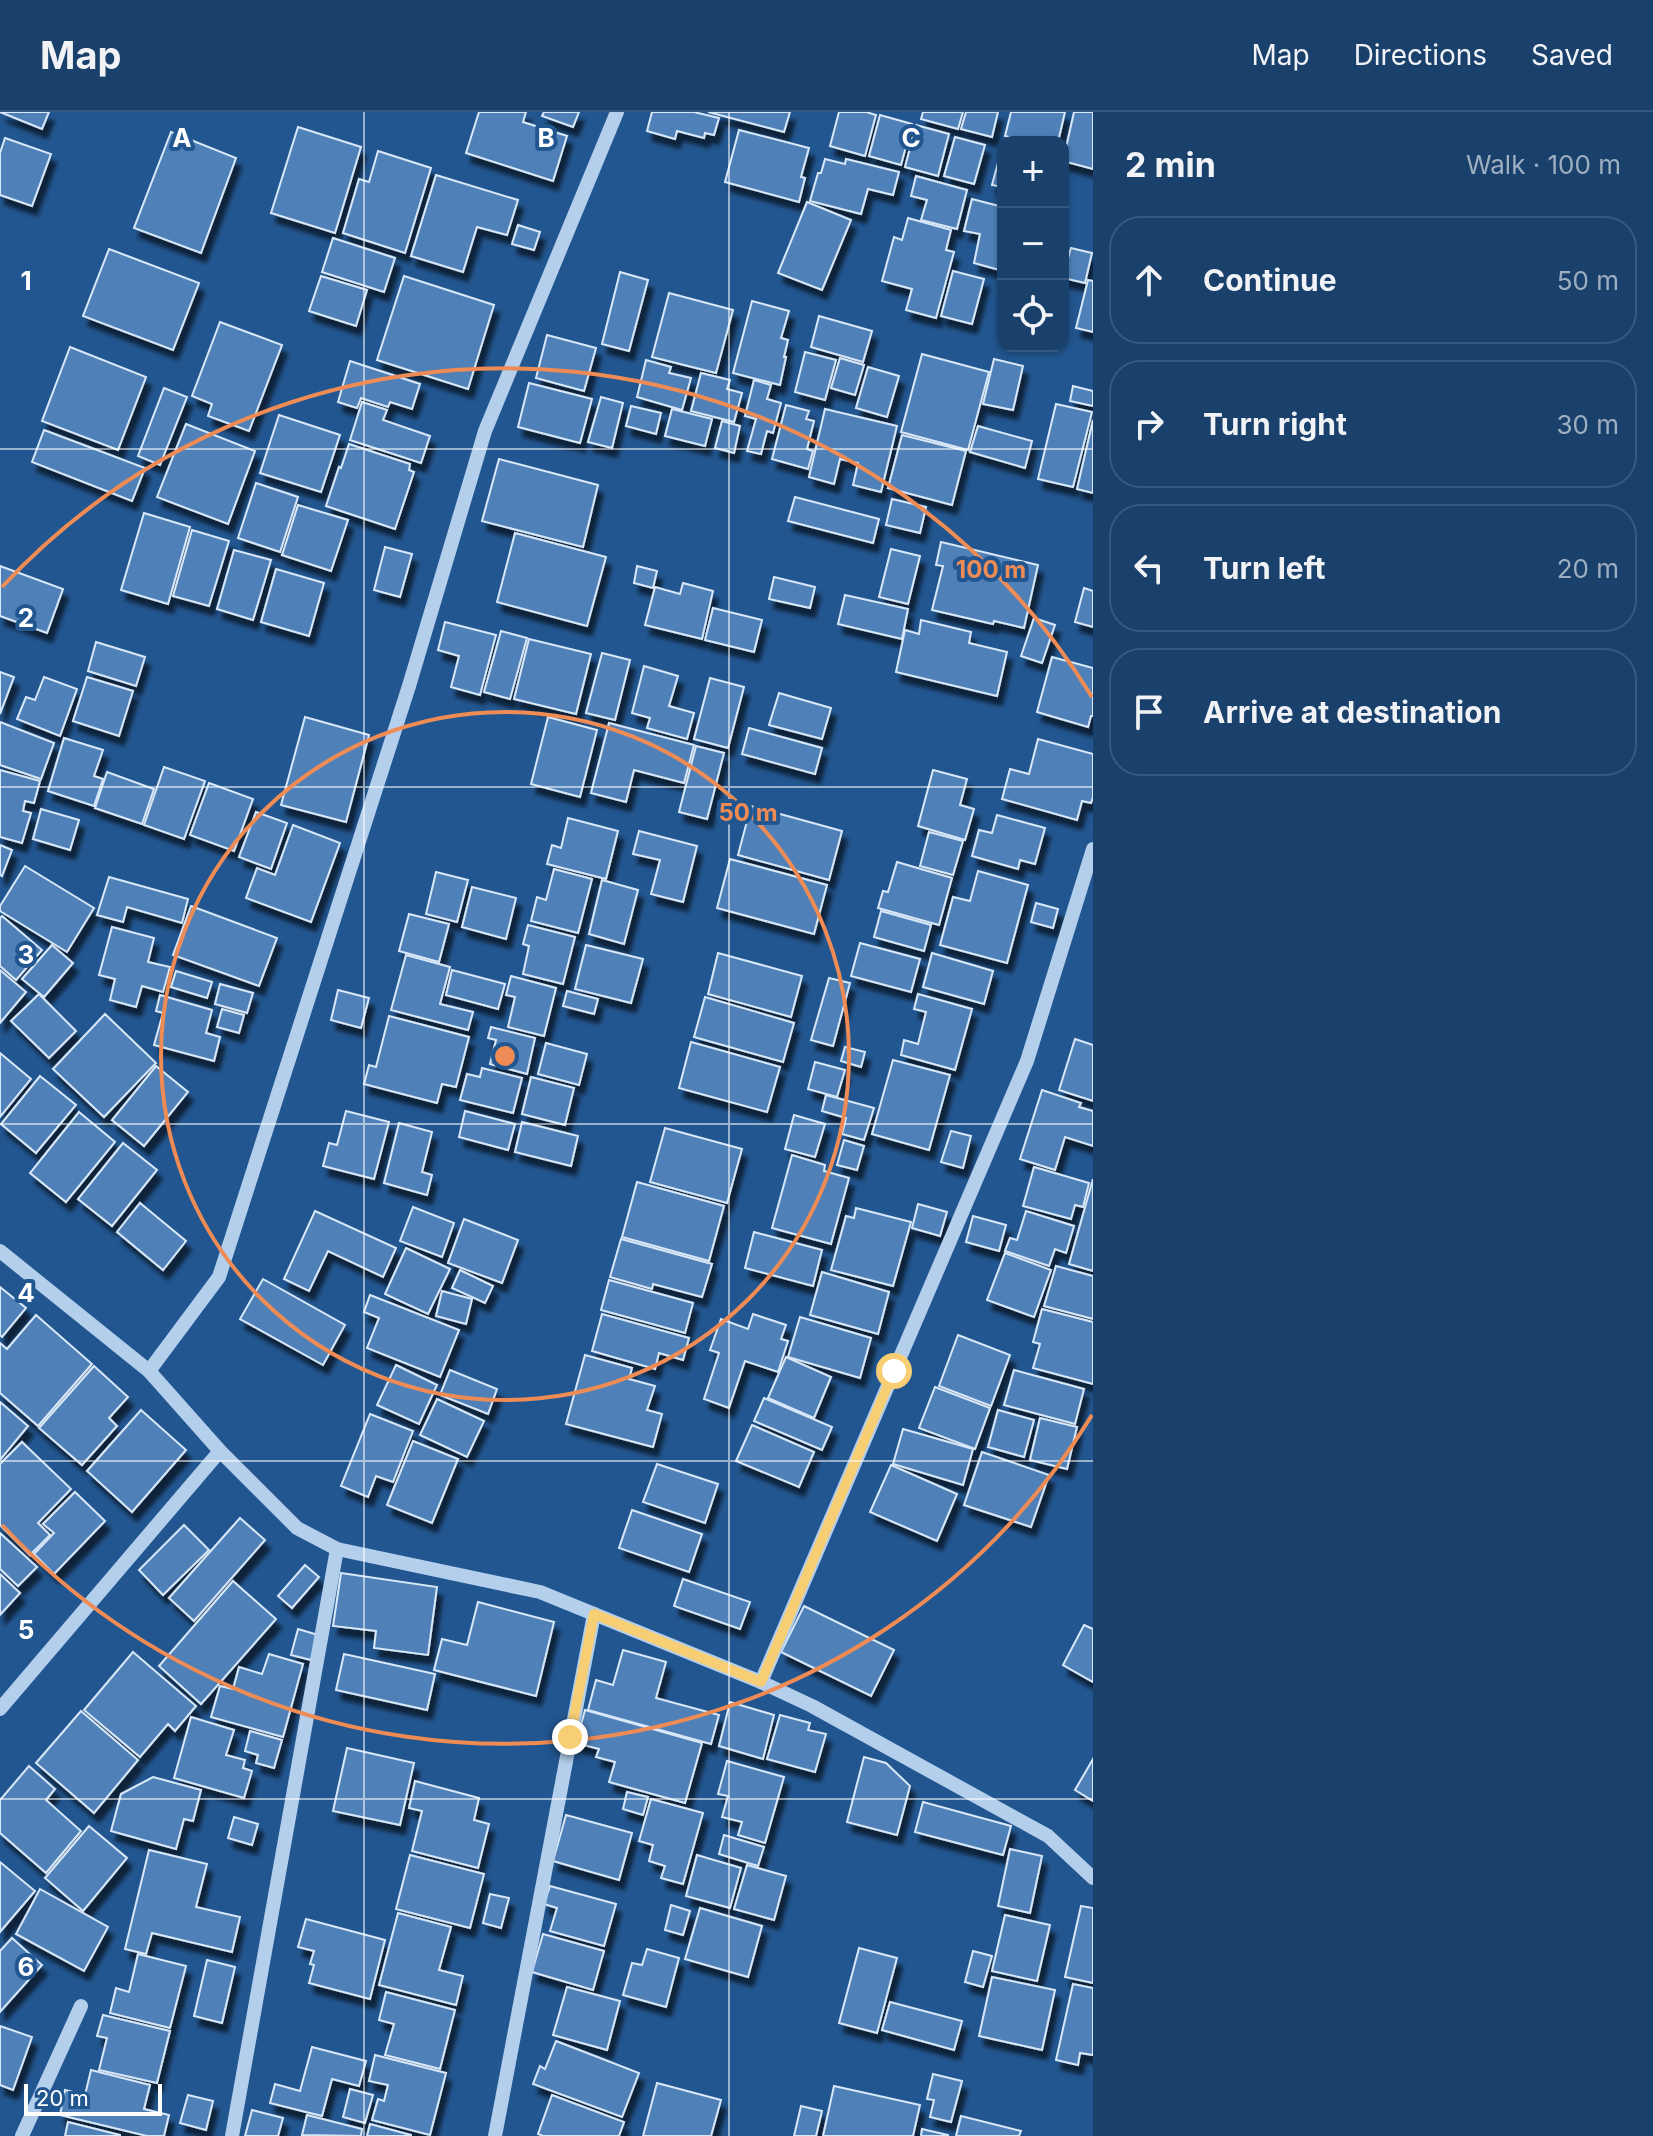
<!DOCTYPE html>
<html lang="en">
<head>
<meta charset="utf-8">
<style>
	body { margin:0; font-family:Inter,sans-serif; background:#234772; color:#f1f3f6 }
	.controls { position:absolute; right:24px; top:24px; display:grid; overflow:hidden; border-radius:16px; box-shadow:0 2px 6px #0004 }
	.controls button { width:72px; height:72px; display:grid; place-items:center; padding:0; border:0; border-bottom:2px solid #38597f; background:#1a406c; color:#f1f3f6; font:40px sans-serif }
	.scale { position:absolute; left:24px; bottom:20px; width:138px; box-sizing:border-box; padding-left:8px; border:4px solid #fff; border-top:0; font-size:22px; line-height:28px; white-space:nowrap; color:#fff; -webkit-text-stroke:6px #225690; paint-order:stroke }
	.stop { position:absolute; width:24px; height:24px; margin:-18px; border:6px solid #f8ce75; border-radius:50%; background:#fff }
	.stop.end { background:#f8ce75; border-color:#fff; box-shadow:0 2px 8px #0008 }
	.list { margin:0; padding:0; list-style:none }
	h2 { display:flex; justify-content:space-between; align-items:center; height:104px; margin:0; padding:0 32px; font-size:34px }
	h2 small { font-size:26px; font-weight:400; color:#9fafc2 }
	.list li { display:grid; grid-template-columns:52px 1fr auto; gap:24px; align-items:center; box-sizing:border-box; height:128px; margin:0 16px 16px; padding:0 16px; border:2px solid #38597f; border-radius:32px }
	.list b { display:block; font-size:30px; white-space:nowrap }
	.list em { font-size:26px; font-style:normal; color:#9fafc2 }
	.icon { flex:none; width:44px; height:44px; fill:none; stroke:currentColor; stroke-width:2; stroke-linecap:round; stroke-linejoin:round }
	.map { position:relative; flex:none; width:1093px; height:2024px; overflow:hidden }
	header { display:flex; align-items:center; gap:48px; box-sizing:border-box; height:112px; padding:0 40px; background:#1a406c; border-bottom:2px solid #38597f }
	header strong { font-size:38px }
	nav { display:flex; gap:44px; margin-inline-start:auto; font-size:28px }
	main { display:flex }
	aside { flex:1; background:#1a406c }
	.map>svg:first-child { display:block }
	.building { fill:#4f81b8; stroke:#d8e8f9; stroke-width:2; filter:url(#shadow) }
	.lines { fill:none; stroke-linecap:round; stroke-linejoin:round }
	.minor { stroke:#b3cfec; stroke-width:14 }
	.route { stroke:#f8ce75; stroke-width:10 }
	.grid { fill:none; stroke:#fff; stroke-width:2; stroke-opacity:0.55 }
	.ring { fill:none; stroke:#ef8b55; stroke-width:4 }
	.grid-label { font-size:26px; text-anchor:middle; font-weight:bold; fill:#fff; stroke:#225690; stroke-width:8; stroke-linejoin:round; paint-order:stroke }
	.centre { fill:#ef8b55; stroke:#225690; stroke-width:4 }
	.ring-label { font-size:24px; text-anchor:middle; font-weight:bold; fill:#ef8b55; stroke:#225690; stroke-width:8; stroke-linejoin:round; paint-order:stroke }
</style>
</head>
<body>
<header>
<strong>Map</strong>
<nav><a>Map</a><a>Directions</a><a>Saved</a></nav>
</header>
<main>
<div class="map">
<svg width="1093" height="2024" viewBox="0 0 1093 2024">
	<defs>
		<filter id="shadow"><feDropShadow dx="5" dy="9" stdDeviation="2" flood-color="#0009"/></filter>
	</defs>
	<rect width="100%" height="100%" fill="#225690"/>
	<g class="building">
		<polygon points="0,0 49,0 42,17"/>
		<polygon points="479,0 526,0 523,10 567,24 553,69 466,41"/>
		<polygon points="544,0 579,0 573,15 542,4"/>
		<polygon points="652,0 694,0 719,6 714,23 705,21 704,26 677,19 675,27 647,19"/>
		<polygon points="708,0 790,0 784,20"/>
		<polygon points="839,0 866,0 876,3 865,44 830,34"/>
		<polygon points="923,0 963,0 958,17 921,7"/>
		<polygon points="966,0 998,0 992,25 961,17"/>
		<polygon points="1011,0 1065,0 1058,30 1031,30 1005,24"/>
		<polygon points="1074,0 1093,0 1093,57 1063,49"/>
		<polygon points="880,3 912,12 901,53 869,44"/>
		<polygon points="916,13 949,22 938,64 905,55"/>
		<polygon points="298,15 361,35 335,121 271,101"/>
		<polygon points="739,18 809,36 801,65 805,66 799,90 725,70"/>
		<polygon points="171,20 236,46 201,141 134,116"/>
		<polygon points="955,25 985,33 974,72 944,64"/>
		<polygon points="5,26 51,42 32,94 0,83 0,41"/>
		<polygon points="1003,32 1003,75 992,73"/>
		<polygon points="378,39 431,56 405,141 343,121 359,67 369,70"/>
		<polygon points="825,47 845,52 846,47 899,60 893,83 868,77 861,102 810,89 818,61 821,61"/>
		<polygon points="436,63 518,88 507,123 477,115 463,160 411,144"/>
		<polygon points="916,64 967,78 957,117 921,108 927,88 911,84"/>
		<polygon points="972,87 1003,95 1003,159 974,151 980,122 964,119"/>
		<polygon points="807,90 851,108 822,178 778,161"/>
		<polygon points="908,106 951,118 946,138 954,140 936,206 906,198 912,177 882,169 894,125 902,128"/>
		<polygon points="518,113 540,120 534,138 512,132"/>
		<polygon points="333,126 395,146 384,180 322,160"/>
		<polygon points="1071,136 1092,141 1085,171 1063,166 1063,145 1068,146"/>
		<polygon points="109,137 199,171 173,238 83,204"/>
		<polygon points="953,159 984,167 972,212 941,204"/>
		<polygon points="620,160 648,168 629,239 602,232"/>
		<polygon points="321,164 367,178 356,214 309,199"/>
		<polygon points="404,164 494,193 468,277 377,248"/>
		<polygon points="1088,168 1093,169 1093,220 1076,216"/>
		<polygon points="669,181 733,198 716,261 652,245"/>
		<polygon points="752,189 789,199 781,226 788,228 784,245 786,245 780,273 733,261"/>
		<polygon points="819,204 872,219 863,250 811,235"/>
		<polygon points="220,210 282,233 249,319 208,304 212,292 192,284"/>
		<polygon points="547,223 596,236 584,279 536,266"/>
		<polygon points="70,235 146,265 118,338 42,309"/>
		<polygon points="805,240 836,248 825,288 795,280"/>
		<polygon points="922,242 989,260 968,338 901,320"/>
		<polygon points="840,246 864,253 855,283 831,276"/>
		<polygon points="994,247 1023,254 1013,298 983,292"/>
		<polygon points="646,248 671,255 669,261 691,266 682,298 637,285"/>
		<polygon points="350,249 420,272 412,297 390,290 388,295 361,286 357,296 338,290"/>
		<polygon points="868,255 899,264 887,305 856,296"/>
		<polygon points="701,261 730,268 727,277 742,281 734,310 691,299"/>
		<polygon points="754,268 771,273 767,287 781,291 773,321 767,319 761,342 747,339 756,307 745,304"/>
		<polygon points="529,271 592,287 580,331 518,315"/>
		<polygon points="1073,274 1093,279 1093,294 1070,289"/>
		<polygon points="164,276 187,285 160,353 138,344"/>
		<polygon points="601,285 623,291 612,336 588,330"/>
		<polygon points="362,290 387,298 383,308 430,324 421,351 350,328"/>
		<polygon points="1056,292 1092,300 1073,375 1038,367"/>
		<polygon points="786,293 809,299 806,307 814,309 807,337 813,339 808,357 772,347"/>
		<polygon points="631,294 661,301 656,322 626,314"/>
		<polygon points="672,297 712,307 705,334 665,324"/>
		<polygon points="825,297 897,314 881,380 853,373 858,351 840,347 834,372 809,365"/>
		<polygon points="279,303 340,323 321,380 260,361"/>
		<polygon points="1093,308 1093,381 1077,377"/>
		<polygon points="722,309 740,314 734,341 715,336"/>
		<polygon points="186,312 255,339 228,412 157,385"/>
		<polygon points="978,314 1032,329 1025,356 970,340"/>
		<polygon points="44,318 145,356 132,389 32,350"/>
		<polygon points="902,323 966,339 952,393 888,376"/>
		<polygon points="349,332 410,352 409,358 414,360 395,417 326,394 339,355 341,356"/>
		<polygon points="499,347 598,373 583,435 482,409"/>
		<polygon points="256,371 298,385 280,440 238,426"/>
		<polygon points="795,385 879,407 873,431 788,409"/>
		<polygon points="892,387 926,395 920,421 886,413"/>
		<polygon points="298,393 348,408 331,459 282,443"/>
		<polygon points="144,401 190,415 168,492 121,478"/>
		<polygon points="192,418 229,429 209,494 173,484"/>
		<polygon points="515,421 606,445 587,514 497,490"/>
		<polygon points="941,430 1038,453 1024,516 994,509 993,512 932,498 943,454 936,453"/>
		<polygon points="385,435 412,442 400,485 374,478"/>
		<polygon points="891,437 920,444 908,492 879,485"/>
		<polygon points="234,438 271,448 253,508 217,497"/>
		<polygon points="0,454 63,477 47,521 0,504"/>
		<polygon points="637,454 657,459 653,476 634,471"/>
		<polygon points="276,457 324,471 309,524 261,510"/>
		<polygon points="774,465 815,475 810,496 769,487"/>
		<polygon points="683,471 713,479 702,527 645,513 655,475 680,482"/>
		<polygon points="1084,476 1093,479 1093,515 1075,510"/>
		<polygon points="845,483 908,497 902,527 838,512"/>
		<polygon points="713,496 762,508 754,540 705,528"/>
		<polygon points="1034,506 1055,513 1042,551 1021,544"/>
		<polygon points="921,508 971,520 969,531 1007,540 997,584 896,560 905,518 919,522"/>
		<polygon points="445,510 496,523 480,583 451,575 459,544 438,538"/>
		<polygon points="501,519 527,526 510,587 484,580"/>
		<polygon points="529,527 591,542 576,602 514,587"/>
		<polygon points="96,530 145,545 136,574 88,559"/>
		<polygon points="602,541 630,548 615,608 586,601"/>
		<polygon points="1052,545 1093,556 1093,604 1091,604 1088,615 1037,600"/>
		<polygon points="644,554 678,564 669,594 694,601 687,627 647,616 650,606 632,601"/>
		<polygon points="0,560 14,565 0,602"/>
		<polygon points="44,565 77,577 60,624 17,607 26,585 35,588"/>
		<polygon points="87,565 133,579 119,624 73,609"/>
		<polygon points="710,566 744,575 728,636 694,627"/>
		<polygon points="779,581 831,596 822,627 769,613"/>
		<polygon points="305,605 369,623 346,710 281,693"/>
		<polygon points="548,605 597,618 580,685 531,672"/>
		<polygon points="0,610 54,631 41,667 0,653"/>
		<polygon points="609,611 694,633 684,671 634,658 626,690 591,681"/>
		<polygon points="749,616 822,636 815,662 742,642"/>
		<polygon points="64,626 103,638 94,664 103,667 94,694 48,679"/>
		<polygon points="1038,627 1093,642 1093,685 1091,691 1082,689 1077,708 1002,687 1010,657 1029,662"/>
		<polygon points="696,634 724,641 707,707 679,700"/>
		<polygon points="164,655 205,669 184,727 144,713"/>
		<polygon points="0,658 40,669 34,691 25,689 23,699 31,701 22,731 0,725"/>
		<polygon points="933,658 967,667 960,693 974,697 965,728 918,714"/>
		<polygon points="107,660 154,677 142,712 95,696"/>
		<polygon points="209,671 253,687 234,739 190,723"/>
		<polygon points="751,694 842,719 829,768 738,743"/>
		<polygon points="41,697 79,708 70,738 33,727"/>
		<polygon points="256,700 287,711 271,757 239,745"/>
		<polygon points="997,703 1045,716 1035,752 1020,748 1018,757 972,744 979,718 992,721"/>
		<polygon points="568,706 618,719 606,767 547,752 552,733 561,736"/>
		<polygon points="293,713 340,731 311,810 246,786 257,756 275,763"/>
		<polygon points="639,719 697,734 683,790 651,782 660,748 633,742"/>
		<polygon points="929,720 963,729 953,763 920,754"/>
		<polygon points="0,733 12,738 2,764 0,763"/>
		<polygon points="730,747 827,773 814,822 717,796"/>
		<polygon points="897,750 952,766 939,813 878,796 883,779 888,780"/>
		<polygon points="25,754 94,796 67,840 0,799 0,794"/>
		<polygon points="554,757 592,767 578,821 531,809 537,785 546,788"/>
		<polygon points="978,759 1028,773 1007,851 940,833 953,785 970,789"/>
		<polygon points="436,760 468,768 457,810 426,802"/>
		<polygon points="109,765 188,787 182,811 127,795 123,810 97,803"/>
		<polygon points="602,768 638,778 624,832 589,822"/>
		<polygon points="472,775 516,786 506,827 462,815"/>
		<polygon points="1036,791 1058,797 1053,816 1031,810"/>
		<polygon points="191,794 277,826 259,874 173,843"/>
		<polygon points="881,799 931,813 924,839 874,825"/>
		<polygon points="409,802 449,812 439,850 399,839"/>
		<polygon points="2,804 42,838 16,868 0,854 0,806"/>
		<polygon points="528,813 575,825 563,872 523,862 529,834 523,832"/>
		<polygon points="112,815 154,826 148,850 170,855 163,880 142,874 136,895 110,888 115,867 99,863"/>
		<polygon points="860,831 920,847 911,880 851,864"/>
		<polygon points="52,833 73,851 44,885 22,867"/>
		<polygon points="586,833 643,847 631,891 575,877"/>
		<polygon points="718,841 802,864 791,905 708,882"/>
		<polygon points="932,841 993,859 984,892 923,875"/>
		<polygon points="406,843 450,855 440,892 473,900 468,918 391,898"/>
		<polygon points="0,858 26,880 0,911"/>
		<polygon points="452,858 505,872 498,897 446,883"/>
		<polygon points="176,859 212,870 207,886 171,875"/>
		<polygon points="511,864 556,876 544,924 508,915 515,885 506,883"/>
		<polygon points="829,866 850,871 833,934 811,928"/>
		<polygon points="220,872 253,881 247,901 215,892"/>
		<polygon points="338,878 369,886 361,916 331,908"/>
		<polygon points="567,879 598,887 594,902 563,894"/>
		<polygon points="39,882 76,919 49,946 11,909"/>
		<polygon points="918,882 972,897 955,958 901,943 904,928 918,932 926,900 914,897"/>
		<polygon points="160,883 212,898 206,921 220,925 214,949 154,933 163,901 156,899"/>
		<polygon points="705,885 794,911 783,950 694,925"/>
		<polygon points="222,897 244,903 239,921 217,915"/>
		<polygon points="105,902 156,951 104,1005 53,957"/>
		<polygon points="389,904 469,925 456,975 442,972 437,991 364,972 369,953 376,955"/>
		<polygon points="491,915 535,926 527,962 490,952 496,928 488,926"/>
		<polygon points="1075,927 1093,933 1093,989 1059,978"/>
		<polygon points="691,930 780,955 767,1000 679,976"/>
		<polygon points="546,931 587,942 579,973 538,962"/>
		<polygon points="845,935 865,940 861,955 841,949"/>
		<polygon points="0,941 31,967 0,1005"/>
		<polygon points="893,948 950,963 929,1038 872,1022"/>
		<polygon points="815,950 845,958 837,985 808,977"/>
		<polygon points="156,954 188,980 144,1034 112,1008"/>
		<polygon points="482,956 522,966 513,1001 460,988 467,962 480,965"/>
		<polygon points="40,964 76,993 36,1041 1,1012"/>
		<polygon points="531,965 574,976 565,1013 522,1002"/>
		<polygon points="1042,978 1081,991 1079,995 1093,999 1093,1034 1065,1025 1055,1058 1020,1047"/>
		<polygon points="826,983 874,996 864,1028 842,1022 846,1006 822,999"/>
		<polygon points="346,999 389,1010 374,1067 323,1054 329,1031 337,1033"/>
		<polygon points="465,999 515,1012 508,1038 459,1025"/>
		<polygon points="79,1000 115,1030 66,1090 30,1061"/>
		<polygon points="794,1003 825,1012 815,1045 785,1037"/>
		<polygon points="522,1010 578,1024 571,1054 515,1040"/>
		<polygon points="399,1011 432,1020 422,1060 432,1063 427,1083 384,1071"/>
		<polygon points="665,1016 742,1037 727,1091 650,1070"/>
		<polygon points="951,1019 971,1024 963,1056 941,1050"/>
		<polygon points="844,1028 864,1034 857,1058 837,1053"/>
		<polygon points="123,1031 157,1058 112,1114 78,1087"/>
		<polygon points="792,1043 825,1053 824,1059 849,1066 831,1132 772,1116"/>
		<polygon points="1034,1055 1089,1071 1083,1095 1075,1093 1071,1107 1023,1094"/>
		<polygon points="1093,1067 1093,1159 1069,1152"/>
		<polygon points="637,1070 724,1094 709,1149 622,1125"/>
		<polygon points="140,1091 186,1129 163,1158 117,1120"/>
		<polygon points="918,1092 947,1100 940,1124 912,1116"/>
		<polygon points="413,1095 454,1111 442,1145 400,1129"/>
		<polygon points="856,1096 911,1110 893,1174 831,1158 846,1104 854,1106"/>
		<polygon points="315,1099 396,1136 383,1165 328,1139 309,1179 284,1167"/>
		<polygon points="1026,1099 1074,1114 1066,1141 1055,1137 1049,1154 1005,1139 1010,1126 1017,1128"/>
		<polygon points="973,1104 1006,1113 999,1139 966,1130"/>
		<polygon points="464,1107 518,1128 502,1171 448,1151"/>
		<polygon points="754,1120 822,1138 813,1174 745,1156"/>
		<polygon points="621,1127 712,1152 702,1185 653,1172 652,1177 610,1165"/>
		<polygon points="406,1136 450,1157 428,1202 385,1182"/>
		<polygon points="1005,1141 1051,1158 1034,1205 987,1188"/>
		<polygon points="1056,1154 1093,1164 1093,1207 1044,1194"/>
		<polygon points="460,1158 493,1174 485,1191 452,1176"/>
		<polygon points="822,1160 889,1180 878,1222 810,1203"/>
		<polygon points="263,1167 345,1213 323,1253 240,1207"/>
		<polygon points="609,1168 693,1191 685,1221 601,1198"/>
		<polygon points="0,1175 26,1196 2,1225 0,1223"/>
		<polygon points="442,1179 472,1187 466,1212 436,1204"/>
		<polygon points="370,1183 459,1218 440,1265 367,1236 379,1206 364,1200"/>
		<polygon points="1042,1197 1093,1210 1093,1272 1033,1256 1040,1232 1033,1230"/>
		<polygon points="602,1202 689,1226 683,1248 659,1241 655,1257 592,1239"/>
		<polygon points="753,1202 786,1213 781,1227 788,1229 778,1260 745,1249 729,1296 704,1287 719,1241 710,1238 721,1207 748,1217"/>
		<polygon points="36,1203 92,1252 38,1314 0,1281 0,1231 7,1237"/>
		<polygon points="800,1205 871,1226 860,1266 788,1245"/>
		<polygon points="958,1223 1010,1243 991,1294 939,1274"/>
		<polygon points="585,1243 632,1256 629,1267 655,1274 647,1298 662,1302 653,1335 566,1312"/>
		<polygon points="786,1245 831,1265 814,1306 768,1286"/>
		<polygon points="396,1253 437,1273 419,1312 377,1293"/>
		<polygon points="94,1254 128,1285 109,1306 117,1314 82,1353 39,1316"/>
		<polygon points="450,1258 497,1277 488,1302 440,1283"/>
		<polygon points="1014,1258 1084,1277 1075,1312 1004,1293"/>
		<polygon points="935,1275 990,1296 975,1337 919,1316"/>
		<polygon points="764,1286 832,1315 822,1338 754,1309"/>
		<polygon points="437,1287 484,1309 467,1345 420,1323"/>
		<polygon points="0,1290 28,1314 0,1348"/>
		<polygon points="141,1298 186,1338 132,1400 87,1359"/>
		<polygon points="998,1298 1034,1308 1024,1345 988,1335"/>
		<polygon points="370,1302 413,1319 393,1370 376,1364 368,1385 341,1374"/>
		<polygon points="1040,1306 1077,1315 1067,1357 1030,1348"/>
		<polygon points="752,1313 814,1340 799,1375 736,1349"/>
		<polygon points="903,1317 973,1337 963,1373 893,1352"/>
		<polygon points="413,1329 458,1347 432,1411 387,1393"/>
		<polygon points="22,1330 71,1377 38,1411 50,1423 30,1443 0,1413 0,1352"/>
		<polygon points="982,1340 1049,1363 1031,1415 964,1393"/>
		<polygon points="657,1352 718,1372 705,1411 643,1390"/>
		<polygon points="891,1353 957,1382 937,1429 870,1400"/>
		<polygon points="75,1380 105,1409 54,1462 34,1442 54,1421 43,1412"/>
		<polygon points="632,1398 702,1422 689,1460 619,1436"/>
		<polygon points="240,1406 265,1428 194,1509 169,1486"/>
		<polygon points="184,1413 209,1438 163,1483 139,1458"/>
		<polygon points="0,1421 37,1455 18,1474 0,1457"/>
		<polygon points="305,1453 319,1465 292,1496 278,1484"/>
		<polygon points="341,1461 437,1475 428,1543 374,1536 376,1519 333,1514"/>
		<polygon points="0,1462 20,1481 0,1503"/>
		<polygon points="683,1467 750,1490 740,1517 674,1494"/>
		<polygon points="233,1469 276,1507 201,1592 159,1554"/>
		<polygon points="478,1490 554,1510 536,1584 434,1558 442,1527 467,1533"/>
		<polygon points="804,1494 894,1538 871,1584 781,1540"/>
		<polygon points="1084,1513 1093,1517 1093,1570 1063,1553"/>
		<polygon points="298,1517 318,1523 311,1548 291,1543"/>
		<polygon points="623,1538 666,1550 656,1586 719,1603 711,1632 588,1598 596,1568 613,1573"/>
		<polygon points="133,1540 196,1594 175,1619 168,1612 140,1645 84,1598"/>
		<polygon points="269,1542 303,1552 283,1625 211,1605 220,1574 233,1577 239,1555 262,1562"/>
		<polygon points="344,1542 435,1562 427,1598 336,1578"/>
		<polygon points="730,1590 774,1603 763,1647 719,1634"/>
		<polygon points="585,1598 702,1631 685,1691 609,1670 615,1650 596,1645 599,1637 576,1631"/>
		<polygon points="81,1599 138,1648 94,1701 36,1651"/>
		<polygon points="780,1603 810,1611 808,1618 826,1622 815,1660 767,1647"/>
		<polygon points="191,1605 234,1618 226,1643 245,1648 243,1656 252,1659 244,1686 174,1666"/>
		<polygon points="250,1619 282,1628 274,1656 256,1651 258,1643 245,1639"/>
		<polygon points="347,1636 414,1651 400,1713 333,1699"/>
		<polygon points="864,1645 886,1651 910,1674 897,1723 847,1710"/>
		<polygon points="1093,1647 1093,1689 1075,1678"/>
		<polygon points="727,1649 784,1665 765,1731 738,1723 742,1710 722,1705 728,1684 718,1682"/>
		<polygon points="29,1654 55,1677 46,1688 81,1719 46,1761 0,1721 0,1688"/>
		<polygon points="153,1665 201,1678 193,1709 184,1707 176,1737 111,1719 121,1682"/>
		<polygon points="415,1669 479,1686 474,1708 489,1712 478,1756 412,1739 422,1699 409,1696"/>
		<polygon points="627,1680 648,1685 643,1703 623,1697"/>
		<polygon points="651,1687 703,1701 683,1772 661,1766 665,1754 649,1749 653,1733 639,1729"/>
		<polygon points="923,1690 1011,1714 1003,1743 915,1720"/>
		<polygon points="566,1703 632,1721 619,1768 553,1749"/>
		<polygon points="234,1705 258,1712 252,1733 228,1726"/>
		<polygon points="89,1714 127,1746 83,1799 45,1766"/>
		<polygon points="724,1723 764,1735 758,1754 719,1742"/>
		<polygon points="1010,1737 1042,1744 1030,1801 998,1794"/>
		<polygon points="149,1738 207,1752 196,1795 240,1805 232,1840 152,1821 146,1842 125,1837"/>
		<polygon points="410,1743 484,1762 470,1816 396,1797"/>
		<polygon points="697,1743 741,1756 730,1796 686,1784"/>
		<polygon points="0,1750 35,1779 0,1820"/>
		<polygon points="747,1753 786,1764 774,1808 734,1797"/>
		<polygon points="550,1774 616,1792 604,1834 550,1819 557,1796 544,1792"/>
		<polygon points="40,1777 108,1815 84,1859 16,1822"/>
		<polygon points="490,1782 509,1786 501,1816 483,1811"/>
		<polygon points="671,1793 690,1799 683,1823 665,1818"/>
		<polygon points="1081,1794 1093,1796 1093,1871 1065,1865"/>
		<polygon points="700,1796 762,1814 748,1865 685,1847"/>
		<polygon points="398,1801 451,1815 439,1858 463,1864 456,1893 379,1873"/>
		<polygon points="1005,1803 1050,1813 1037,1869 992,1859"/>
		<polygon points="306,1807 385,1828 370,1887 309,1871 314,1853 310,1852 314,1839 298,1835"/>
		<polygon points="543,1822 604,1839 593,1878 532,1860"/>
		<polygon points="12,1826 42,1853 0,1900 0,1839"/>
		<polygon points="859,1836 897,1846 877,1921 839,1911"/>
		<polygon points="647,1837 679,1846 666,1895 623,1883 632,1851 642,1853"/>
		<polygon points="973,1839 992,1844 983,1875 965,1870"/>
		<polygon points="138,1842 186,1854 170,1916 110,1901 116,1876 129,1880"/>
		<polygon points="207,1848 235,1855 222,1911 194,1904"/>
		<polygon points="992,1865 1055,1878 1042,1938 979,1924"/>
		<polygon points="1073,1872 1093,1876 1093,1943 1080,1941 1078,1953 1056,1948"/>
		<polygon points="567,1875 620,1889 607,1938 553,1923"/>
		<polygon points="386,1880 455,1898 440,1957 385,1943 394,1912 379,1908"/>
		<polygon points="890,1890 962,1909 954,1938 882,1918"/>
		<polygon points="103,1903 170,1919 157,1971 99,1958 107,1926 97,1924"/>
		<polygon points="0,1914 32,1925 13,1978 0,1973"/>
		<polygon points="556,1929 639,1961 622,2005 533,1972 540,1954 545,1957"/>
		<polygon points="312,1935 366,1949 359,1974 332,1967 322,2004 270,1991 275,1972 300,1979"/>
		<polygon points="375,1943 446,1961 430,2023 372,2008 378,1987 384,1989 388,1973 369,1969"/>
		<polygon points="91,1958 150,1973 144,1997 169,2003 164,2024 147,2024 60,2003 65,1978 85,1983"/>
		<polygon points="933,1962 962,1969 951,2010 930,2005 934,1988 927,1987"/>
		<polygon points="657,1971 721,1988 711,2024 643,2024"/>
		<polygon points="834,1974 920,1993 913,2024 823,2024"/>
		<polygon points="350,1977 373,1983 365,2011 343,2005"/>
		<polygon points="188,1983 213,1989 206,2018 180,2011"/>
		<polygon points="552,1983 624,2010 619,2024 543,2024 538,2022"/>
		<polygon points="801,1994 822,1999 816,2024 794,2024"/>
		<polygon points="252,1998 283,2006 278,2024 245,2024"/>
		<polygon points="307,2003 362,2017 361,2024 302,2023"/>
		<polygon points="961,2004 1021,2019 1019,2024 956,2024"/>
		<polygon points="68,2010 120,2023 120,2024 65,2024"/>
		<polygon points="370,2012 411,2023 411,2024 367,2024"/>
		<polygon points="922,2017 948,2023 948,2024 921,2024"/>
	</g>
	<g class="lines">
		<g class="minor">
			<polyline points="0,1139 149,1259 220,1339 297,1416 337,1437 540,1480 761,1570 812,1594 1048,1724 1093,1766"/>
			<polyline points="149,1259 219,1165 409,574 485,319 617,0"/>
			<polyline points="761,1570 1027,949 1093,737"/>
			<polyline points="0,1597 220,1339"/>
			<polyline points="22,2024 81,1894"/>
			<polyline points="232,2024 337,1437"/>
			<polyline points="495,2024 594,1502"/>
		</g>
	</g>
	<g class="lines">
		<polyline class="route" points="570,1625 594,1502 761,1570 894,1259"/>
	</g>
	<path class="grid" d="M 364,0 L 364,2024M 729,0 L 729,2024M 0,337 L 1093,337M 0,675 L 1093,675M 0,1012 L 1093,1012M 0,1349 L 1093,1349M 0,1687 L 1093,1687"/>
	<g class="ring">
		<circle cx="505" cy="944" r="344"/>
		<path d="M1092 1303A688 688 0 0 1 2 1413M2 475A688 688 0 0 1 1092 585"/>
	</g>
	<g class="grid-label">
		<text x="182" y="35">A</text>
		<text x="546" y="35">B</text>
		<text x="911" y="35">C</text>
		<text x="26" y="178">1</text>
		<text x="26" y="515">2</text>
		<text x="26" y="852">3</text>
		<text x="26" y="1190">4</text>
		<text x="26" y="1527">5</text>
		<text x="26" y="1864">6</text>
	</g>
	<circle cx="505" cy="944" r="12" class="centre"/>
	<g class="ring-label">
		<text x="991" y="466">100 m</text>
		<text x="748" y="709">50 m</text>
	</g>
</svg>
<div class="controls">
<button>+</button>
<button>−</button>
<button><svg class="icon" aria-label="locate" viewBox="0 0 24 24"><circle cx="12" cy="12" r="6"/><path d="M12 2v4M12 18v4M2 12h4M18 12h4"/></svg></button>
</div>
<div class="scale">20 m</div>
<div class="stop" style="left:894px;top:1259px"></div>
<div class="stop end" style="left:570px;top:1625px"></div>
</div>
<aside>
<h2>2 min<small>Walk · 100 m</small></h2>
<ul class="list">
<li><svg class="icon" aria-label="ahead" viewBox="0 0 24 24"><path d="M12 20V5M6 11l6-6 6 6"/></svg><div><b>Continue</b></div><em>50 m</em></li>
<li><svg class="icon" aria-label="right" viewBox="0 0 24 24"><path d="M7 20v-9h11M14 6l5 5-5 5"/></svg><div><b>Turn right</b></div><em>30 m</em></li>
<li><svg class="icon" aria-label="left" viewBox="0 0 24 24"><path d="M17 20v-9H6M10 6l-5 5 5 5"/></svg><div><b>Turn left</b></div><em>20 m</em></li>
<li><svg class="icon" aria-label="arrive" viewBox="0 0 24 24"><path d="M6 21V4h12l-3 4 3 4H6"/></svg><div><b>Arrive at destination</b></div></li>
</ul>
</aside>
</main>
</body>
</html>
